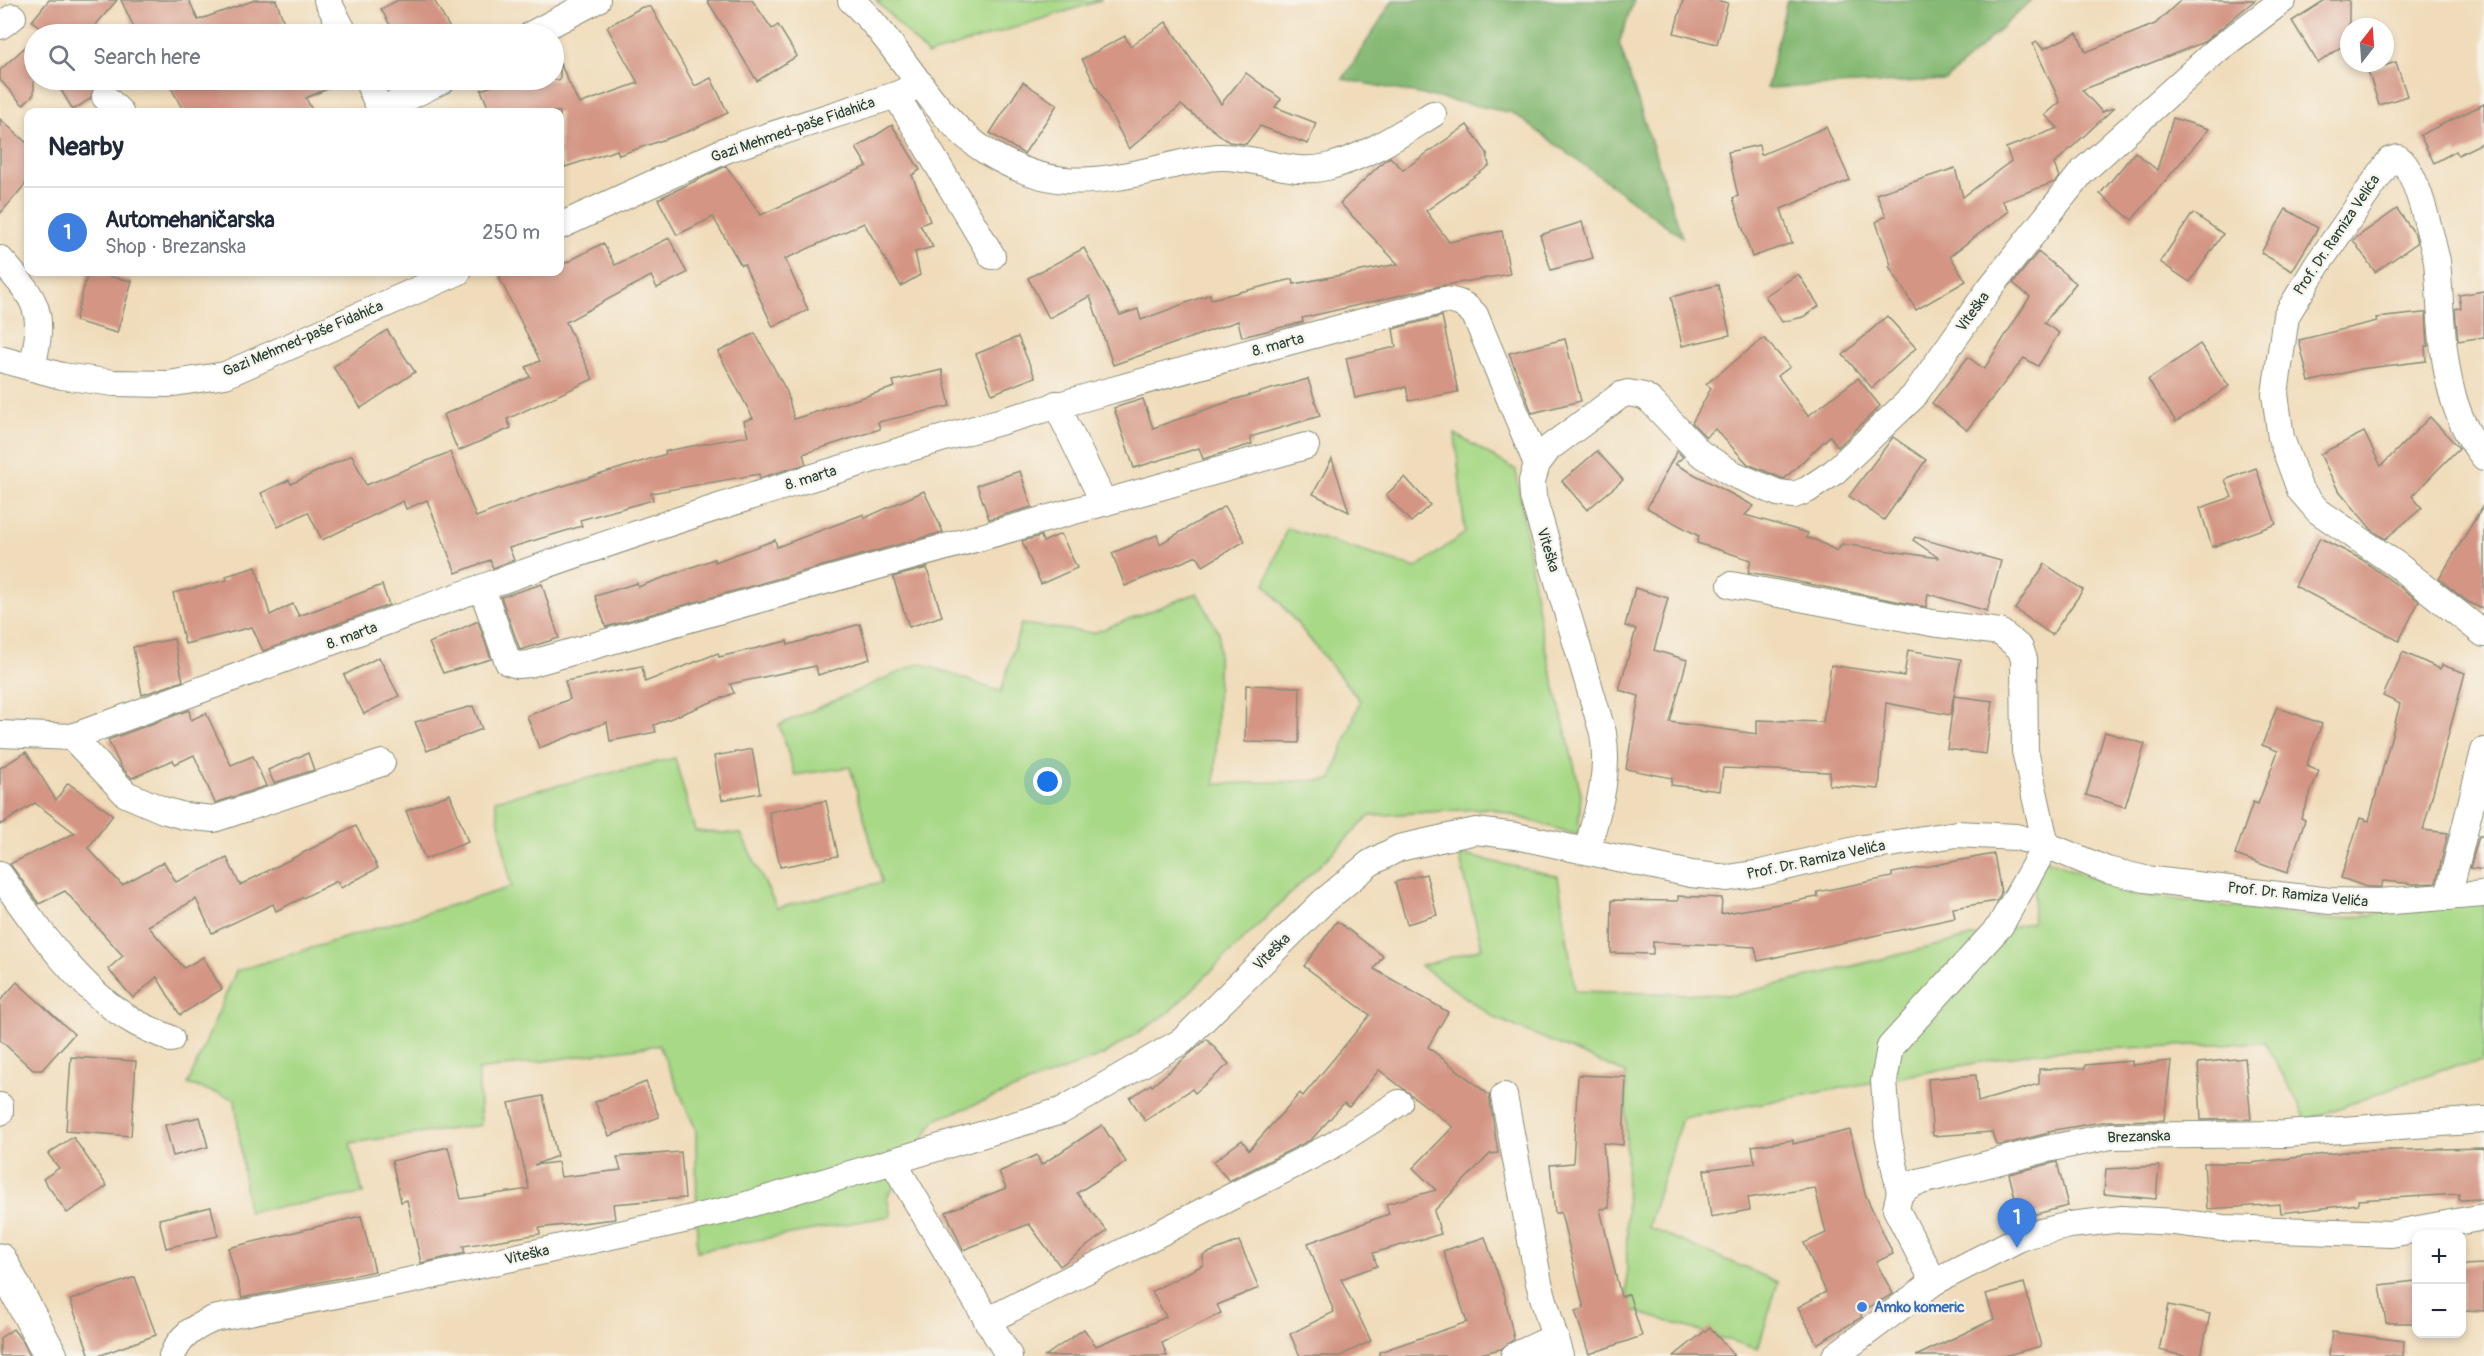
<!DOCTYPE html>
<html lang="en">
<head>
<meta charset="utf-8">
<style>
	body { margin:0; font-family:Pangolin,sans-serif; background:#f2f2f3; color:#1f2937 }
	.controls { position:absolute; right:18px; bottom:18px; display:grid; overflow:hidden; border-radius:12px; box-shadow:0 3px 9px #0003 }
	.controls button { width:54px; height:54px; display:grid; place-items:center; padding:0; border:0; border-bottom:2px solid #e0e1e3; background:#fff; color:#1f2937; font:30px sans-serif }
	.compass { position:absolute; left:2340px; top:18px; width:54px; height:54px; border-radius:50%; background:#fff; box-shadow:0 3px 9px #0003; rotate:17deg }
	.you { position:absolute; left:1048px; top:782px; width:21px; height:21px; margin:-15px; border:4px solid #fff; border-radius:50%; background:#1a73e8; box-shadow:0 0 0 9px #1a73e833 }
	.badge { display:grid; place-items:center; width:39px; height:39px; border-radius:50%; background:#b5179e; color:#fff; font-size:20px; font-weight:700 }
	.pin { position:absolute; translate:-50% -50px; filter:drop-shadow(0 2px 3px #0008) }
	.pin::after { content:''; position:absolute; top:32px; width:21px; height:18px; background:inherit; clip-path:polygon(0 0,100% 0,50% 100%) }
	.list { margin:0; padding:0; list-style:none }
	h2 { display:flex; justify-content:space-between; align-items:center; height:78px; margin:0; padding:0 24px; font-size:26px }
	h2 small { font-size:20px; font-weight:400; color:#747a83 }
	.list li { display:grid; grid-template-columns:39px 1fr auto; gap:18px; align-items:center; box-sizing:border-box; height:90px; padding:0 24px; border-top:2px solid #e0e1e3 }
	.list b { display:block; font-size:22px; white-space:nowrap }
	.list p { margin:0; font-size:20px; white-space:nowrap; color:#747a83 }
	.list em { font-size:20px; font-style:normal; color:#747a83 }
	.icon { flex:none; width:33px; height:33px; fill:none; stroke:currentColor; stroke-width:2; stroke-linecap:round; stroke-linejoin:round }
	.map { position:relative; flex:none; width:2484px; height:1356px; overflow:hidden }
	.search { position:absolute; background:#fff; box-shadow:0 3px 9px #0003; left:24px; top:24px; width:540px; height:66px; display:flex; align-items:center; gap:15px; box-sizing:border-box; padding:0 21px; border-radius:33px; color:#747a83; font-size:22px }
	.panel { position:absolute; background:#fff; box-shadow:0 3px 9px #0003; left:24px; top:108px; width:540px; height:168px; border-radius:12px }
	.map>svg:first-child { display:block }
	.green { fill:#a8d987; stroke:#648b5e; stroke-width:1.5 }
	.forest { fill:#86b974; stroke:#527b54; stroke-width:1.5 }
	.building { fill:#d49584 }
	.lines { fill:none; stroke-linecap:round; stroke-linejoin:round }
	.minor-casing { stroke:#888c77; stroke-width:28 }
	.primary-casing { stroke:#888c77; stroke-width:35 }
	.minor { stroke:#fff; stroke-width:26 }
	.primary { stroke:#fff; stroke-width:33 }
	.shop-dot { fill:#3f7fe0; stroke:#f7f3e8; stroke-width:2 }
	.labels { text-anchor:middle; dominant-baseline:central; stroke-width:4.5; stroke-linejoin:round; paint-order:stroke }
	.street-label { font-size:15px; fill:#1f3d34; stroke:#f7f3e8 }
	.shop-label { font-size:15px; font-weight:bold; fill:#366cbe; stroke:#f7f3e8; text-anchor:start }
</style>
</head>
<body>
<div class="map">
<svg width="2484" height="1356" viewBox="0 0 2484 1356">
	<rect width="100%" height="100%" fill="#f7f3e8"/>
	<filter id="ink" filterUnits="userSpaceOnUse"><feTurbulence type="fractalNoise" baseFrequency=".0167" numOctaves="2"/><feDisplacementMap in="SourceGraphic" scale="12" xChannelSelector="R" yChannelSelector="G"/><feConvolveMatrix kernelMatrix="1 2 1 2 8 2 1 2 1" color-interpolation-filters="sRGB"/></filter>
	<filter id="wash" filterUnits="userSpaceOnUse"><feTurbulence type="fractalNoise" baseFrequency=".008" numOctaves="4" result="noise"/><feDisplacementMap in="SourceGraphic" scale="24" xChannelSelector="R" yChannelSelector="G"/><feGaussianBlur stdDeviation="1.35" result="paint"/><feColorMatrix in="noise" values="0 0 0 0 0 0 0 0 0 0 0 0 0 0 0 0 0 1.4 0 .05"/><feComposite in="paint" operator="in"/></filter>
	<g filter="url(#wash)">
		<rect width="100%" height="100%" fill="#f0dcba"/>
		<g class="green">
			<polygon points="876,0 1102,0 928,55"/>
			<polygon points="1455,434 1516,470 1541,631 1581,793 1578,835 1489,808 1370,816 1167,1014 1103,1055 935,1120 887,1197 891,1216 697,1251 696,1130 659,1045 478,1070 481,1125 350,1143 363,1194 248,1212 235,1099 188,1084 236,971 511,887 495,800 675,758 695,831 741,834 777,908 882,882 850,767 795,775 779,725 920,663 1001,692 1021,624 1093,633 1197,593 1219,633 1215,784 1331,780 1360,701 1265,584 1287,528 1416,568 1465,533"/>
			<polygon points="1459,854 1558,876 1575,991 1735,995 2032,922 2037,856 2133,894 2332,920 2484,899 2484,1061 2443,1069 2307,1120 2265,1042 2034,1052 1682,1118 1648,1227 1778,1282 1758,1349 1627,1309 1626,1073 1495,1018 1421,966 1482,948"/>
		</g>
		<g class="forest">
			<polygon points="1393,0 1634,0 1619,43 1682,237 1513,113 1343,79"/>
			<polygon points="1787,0 2031,0 1946,80 1767,88"/>
		</g>
		<g id="blocks">
			<g class="building">
				<polygon points="49,0 117,0 88,34 48,34 32,21"/>
				<polygon points="121,0 189,0 198,20 255,0 276,0 288,34 137,34"/>
				<polygon points="398,0 434,0 453,34 395,34 381,9"/>
				<polygon points="707,0 752,0 772,29 778,25 797,56 757,81"/>
				<polygon points="1683,0 1716,0 1728,3 1717,44 1674,33"/>
				<polygon points="2181,0 2255,0 2204,42 2082,90 2102,112 2115,107 2054,164 2059,177 2055,182 2002,201 2009,211 1950,256 1966,281 1916,310 1889,266 1891,265 1876,222 1886,216 1876,194 1955,168 1963,197 2011,161 2006,148 2058,128 2045,115 2060,102 2033,44 2037,42 2043,49 2077,33 2086,52 2155,24"/>
				<polygon points="2325,0 2349,0 2349,41 2318,63 2292,21"/>
				<polygon points="642,7 651,7 695,86 711,78 728,113 689,131 619,155 617,150 565,167 560,152 560,112 490,112 481,90 510,80 560,80 560,63 579,104 638,83 607,27"/>
				<polygon points="1166,22 1221,104 1246,73 1281,99 1275,107 1316,123 1308,144 1260,126 1246,144 1229,142 1181,105 1129,149 1082,59 1125,36 1130,46"/>
				<polygon points="34,39 34,94 23,105 0,80 0,70"/>
				<polygon points="2396,62 2407,96 2379,105 2368,71"/>
				<polygon points="55,80 121,80 113,85 102,82 95,86 90,99 73,110"/>
				<polygon points="167,80 348,80 306,98 313,112 184,112"/>
				<polygon points="1023,82 1057,105 1024,154 990,133"/>
				<polygon points="2484,104 2484,142 2458,155 2456,151 2434,163 2420,135"/>
				<polygon points="2173,118 2209,129 2132,220 2100,194 2135,152 2157,170"/>
				<polygon points="0,119 28,144 28,181 0,214"/>
				<polygon points="892,125 920,170 912,175 930,221 920,225 933,247 915,252 920,275 901,286 864,223 785,259 808,310 773,327 744,264 741,265 713,217 677,235 658,199 726,166 761,215 867,166 856,148"/>
				<polygon points="1467,125 1487,153 1489,166 1426,211 1449,242 1502,231 1510,274 1440,286 1302,318 1303,322 1242,337 1238,321 1113,365 1090,296 1049,318 1028,278 1084,248 1120,315 1138,309 1141,320 1210,294 1211,299 1293,279 1294,284 1398,264 1340,203 1385,160 1390,157 1403,170"/>
				<polygon points="1826,127 1850,180 1781,209 1792,243 1752,257 1733,198 1738,196 1728,152 1759,145 1761,155"/>
				<polygon points="2286,209 2318,228 2292,271 2261,253"/>
				<polygon points="2397,209 2415,234 2417,243 2375,272 2353,240"/>
				<polygon points="2193,213 2223,234 2190,282 2160,262"/>
				<polygon points="1582,222 1593,258 1551,270 1540,235"/>
				<polygon points="669,238 687,273 657,288 651,276 566,322 593,379 507,419 511,428 458,451 443,415 530,377 526,367 540,361 499,277 511,272 560,272 560,266 603,243 615,265"/>
				<polygon points="2038,252 2076,283 2044,323 2059,333 2038,366 2024,358 1967,430 1932,403 1968,357 1984,369 2030,297 2013,283"/>
				<polygon points="88,272 132,281 117,333 75,321"/>
				<polygon points="1798,274 1819,306 1803,317 1782,322 1765,296"/>
				<polygon points="1718,285 1730,335 1682,346 1671,297"/>
				<polygon points="2484,291 2484,337 2458,341 2455,309 2461,308 2459,295"/>
				<polygon points="2423,313 2426,313 2428,346 2425,346 2426,361 2360,369 2309,382 2299,340 2377,321 2376,318"/>
				<polygon points="1442,316 1458,392 1409,401 1406,387 1355,398 1346,358 1396,347 1393,329"/>
				<polygon points="1887,316 1916,348 1872,388 1843,355"/>
				<polygon points="387,330 415,372 361,408 333,367"/>
				<polygon points="755,333 787,392 794,419 895,387 893,381 942,370 950,406 878,422 880,429 803,454 806,464 760,478 759,474 651,493 653,500 580,520 582,526 509,548 514,560 493,568 490,560 456,573 427,500 406,509 403,501 322,540 308,512 278,527 261,493 289,480 291,484 352,455 366,485 450,452 476,517 534,495 666,454 665,451 748,436 744,421 753,418 718,352"/>
				<polygon points="1018,337 1035,377 992,394 976,354"/>
				<polygon points="1764,338 1790,367 1778,376 1808,416 1858,378 1880,406 1838,447 1830,436 1784,479 1748,464 1715,429 1706,437 1692,423 1711,388 1706,384"/>
				<polygon points="1565,339 1581,401 1532,413 1509,353"/>
				<polygon points="2200,344 2229,386 2176,422 2148,380"/>
				<polygon points="1308,379 1320,416 1250,437 1252,444 1203,459 1199,448 1134,468 1114,408 1143,399 1153,428 1236,399"/>
				<polygon points="2430,417 2459,448 2412,496 2422,508 2385,539 2371,529 2337,488 2320,454 2364,432 2381,466"/>
				<polygon points="1893,437 1926,460 1884,520 1849,496"/>
				<polygon points="1597,451 1623,480 1587,510 1562,481"/>
				<polygon points="1677,451 1683,457 1675,464 1754,506 1745,515 1808,533 1806,538 1816,540 1837,551 1842,544 1939,558 1913,540 1915,537 2001,561 1987,611 1928,594 1926,607 1748,572 1751,560 1697,543 1699,536 1647,508"/>
				<polygon points="1332,459 1349,512 1313,494"/>
				<polygon points="2256,468 2276,524 2212,547 2200,508 2232,497 2225,480"/>
				<polygon points="1020,471 1032,507 989,519 977,485"/>
				<polygon points="1405,477 1430,505 1411,522 1386,495"/>
				<polygon points="924,491 943,532 606,627 595,596 637,583 638,587 714,559 715,562 775,540 777,547 864,514 865,518"/>
				<polygon points="2484,504 2484,610 2465,600 2439,579"/>
				<polygon points="1225,506 1245,541 1203,566 1197,556 1125,586 1112,553 1157,535 1160,544"/>
				<polygon points="1061,534 1077,568 1041,584 1022,541 1041,536 1043,542"/>
				<polygon points="2320,538 2361,559 2419,601 2399,641 2295,586"/>
				<polygon points="2045,564 2083,590 2052,635 2015,609"/>
				<polygon points="256,567 270,615 293,604 299,616 382,585 389,605 263,651 252,627 185,644 173,593 227,580 226,576"/>
				<polygon points="927,568 942,616 909,627 893,577"/>
				<polygon points="542,584 559,638 520,650 501,597"/>
				<polygon points="1635,588 1668,598 1654,650 1687,660 1670,722 1757,734 1757,720 1823,722 1831,665 1904,676 1908,650 1961,659 1950,715 1886,703 1879,789 1829,785 1830,772 1723,768 1720,791 1671,785 1672,778 1626,769 1639,696 1619,690 1636,629 1625,626"/>
				<polygon points="478,621 491,659 443,673 429,643"/>
				<polygon points="860,624 870,659 818,675 816,666 730,684 734,693 654,725 656,732 610,741 607,722 539,748 527,716 570,699 565,681 642,666 645,682 718,653 719,657 787,641 788,645"/>
				<polygon points="174,639 183,681 142,695 133,647"/>
				<polygon points="2403,652 2440,669 2442,665 2465,673 2423,830 2448,833 2436,883 2415,884 2383,881 2381,887 2367,887 2341,878 2360,818 2369,821 2400,704 2383,696"/>
				<polygon points="379,657 399,696 364,714 344,675"/>
				<polygon points="1246,685 1300,687 1299,743 1245,742"/>
				<polygon points="1954,696 1993,701 1986,754 1947,749"/>
				<polygon points="473,706 482,729 427,751 415,722"/>
				<polygon points="2277,707 2322,724 2306,766 2319,771 2301,818 2305,820 2287,873 2235,855 2253,802 2258,804 2278,751 2262,745"/>
				<polygon points="189,710 191,720 206,713 231,765 253,756 266,786 215,803 194,755 175,764 173,760 132,778 121,767 108,740"/>
				<polygon points="2105,732 2145,744 2125,807 2086,795"/>
				<polygon points="752,749 760,793 722,800 714,756"/>
				<polygon points="26,752 56,800 68,783 113,815 88,848 122,885 164,862 176,882 227,858 240,885 356,826 378,868 341,888 337,881 276,911 273,904 212,933 196,899 148,926 184,968 203,957 222,989 180,1015 157,977 133,998 108,969 123,956 65,891 39,904 10,864 75,833 35,803 0,825 0,768"/>
				<polygon points="308,753 314,770 274,783 268,770"/>
				<polygon points="450,794 468,842 425,859 406,811"/>
				<polygon points="826,801 838,856 780,867 769,812"/>
				<polygon points="2479,836 2484,836 2484,870 2470,868"/>
				<polygon points="1994,854 2001,893 1997,901 1953,908 1955,918 1758,961 1755,947 1653,942 1653,954 1611,953 1612,900 1678,901 1678,896 1722,898 1721,914 1818,897 1817,892 1892,877 1892,873"/>
				<polygon points="1426,874 1437,915 1407,924 1395,882"/>
				<polygon points="1337,921 1383,956 1374,969 1448,1012 1428,1047 1489,1095 1498,1153 1490,1154 1434,1211 1441,1234 1373,1253 1377,1266 1341,1279 1371,1341 1340,1356 1300,1356 1290,1334 1334,1312 1308,1243 1389,1214 1386,1204 1436,1190 1413,1168 1453,1127 1379,1070 1349,1107 1344,1103 1312,1139 1229,1181 1213,1162 1242,1140 1249,1150 1300,1093 1303,1096 1370,1015 1304,966"/>
				<polygon points="17,982 74,1034 42,1070 33,1070 0,1040 0,1001"/>
				<polygon points="1207,1039 1229,1064 1195,1093 1192,1089 1145,1121 1130,1098 1151,1084 1152,1086"/>
				<polygon points="71,1057 136,1061 131,1136 66,1131"/>
				<polygon points="2245,1058 2251,1119 2201,1120 2198,1063"/>
				<polygon points="2132,1061 2132,1065 2171,1061 2164,1120 2108,1121 2048,1131 2049,1133 2002,1145 1996,1145 1992,1132 1933,1136 1928,1079 1976,1075 1978,1102 2039,1084 2039,1069 2085,1068 2085,1065"/>
				<polygon points="1578,1075 1626,1077 1623,1145 1603,1143 1609,1208 1600,1209 1621,1297 1629,1294 1642,1336 1589,1354 1575,1311 1584,1309 1561,1213 1555,1213 1550,1165 1573,1163"/>
				<polygon points="646,1082 659,1117 609,1136 595,1102"/>
				<polygon points="543,1096 557,1156 534,1165 558,1162 561,1177 621,1170 617,1157 681,1152 685,1198 613,1204 615,1219 539,1228 540,1234 463,1246 465,1253 421,1263 407,1200 401,1202 392,1161 448,1147 461,1199 529,1189 509,1103"/>
				<polygon points="200,1117 208,1147 173,1156 165,1125"/>
				<polygon points="1102,1125 1126,1162 1077,1193 1107,1231 1060,1266 1029,1224 963,1250 946,1212 1006,1188 999,1172 1037,1155 1041,1165"/>
				<polygon points="1850,1130 1865,1194 1893,1254 1876,1262 1893,1294 1860,1312 1862,1317 1817,1344 1798,1307 1826,1292 1804,1243 1826,1233 1815,1188 1748,1198 1750,1210 1711,1217 1704,1170 1755,1163 1752,1146 1793,1140 1793,1144"/>
				<polygon points="73,1137 107,1186 67,1213 43,1179 59,1168 48,1154"/>
				<polygon points="2484,1148 2484,1199 2459,1200 2459,1194 2358,1200 2358,1204 2281,1213 2280,1204 2207,1209 2204,1163 2250,1163 2352,1151"/>
				<polygon points="2057,1162 2068,1206 2020,1218 2009,1174"/>
				<polygon points="2159,1166 2156,1199 2104,1194 2106,1169"/>
				<polygon points="211,1207 218,1236 166,1248 159,1219"/>
				<polygon points="361,1216 375,1271 242,1298 228,1248"/>
				<polygon points="1485,1237 1504,1293 1514,1339 1501,1349 1470,1356 1379,1356 1379,1352 1467,1322 1443,1251"/>
				<polygon points="1239,1241 1259,1288 1217,1305 1221,1313 1162,1343 1167,1356 1045,1356 1084,1329 1096,1346 1166,1317 1152,1291 1203,1265 1203,1255"/>
				<polygon points="2484,1264 2484,1311 2462,1310 2462,1265"/>
				<polygon points="135,1277 156,1335 98,1356 90,1356 70,1300"/>
				<polygon points="2416,1281 2416,1323 2386,1323 2380,1285"/>
				<polygon points="2024,1283 2041,1346 2004,1356 1916,1356 1994,1319 1986,1294"/>
				<polygon points="2169,1305 2210,1314 2201,1356 2184,1356 2159,1350"/>
				<polygon points="1710,1327 1734,1356 1674,1356"/>
				<polygon points="13,1329 23,1342 30,1356 0,1356 0,1338"/>
				<polygon points="2332,1332 2404,1341 2403,1356 2329,1356"/>
			</g>
		</g>
	</g>
	<g filter="url(#ink)">
		<use href="#blocks" fill-opacity="0" stroke="#888c77" stroke-width="1.5"/>
		<g class="lines">
			<g class="minor-casing">
				<g id="minor">
					<polyline points="327,0 345,34"/>
					<path d="M 851,0 C 900,44 932,118 987,152 C 1049,190 1090,184 1157,169 C 1178,164 1199,158 1220,157 C 1257,156 1289,176 1327,167 C 1366,157 1399,135 1433,114"/>
					<polyline points="0,26 13,17"/>
					<polyline points="532,34 597,0"/>
					<polyline points="367,80 381,111"/>
					<polyline points="896,95 992,256"/>
					<polyline points="105,97 120,112"/>
					<polyline points="378,112 443,80"/>
					<polyline points="560,226 728,149 896,95 921,84"/>
					<path d="M 0,259 C 39,302 45,312 32,368"/>
					<polyline points="0,359 62,376 114,383 168,384 225,375 458,272"/>
					<polyline points="1056,404 1104,503"/>
					<path d="M 2484,457 C 2439,404 2443,327 2437,261 C 2431,238 2417,169 2398,158 L 2390,160 L 2317,265 L 2286,316 L 2275,394 L 2281,438 L 2300,490 L 2318,511 L 2397,565 L 2484,634"/>
					<polyline points="1731,585 1932,623 2000,632 2020,648 2024,659 2025,751 2046,845 2000,926 1890,1047 1884,1081 1888,1135 1900,1192"/>
					<polyline points="482,588 508,662 518,665 529,664 1306,446"/>
					<path d="M 0,734 L 72,737 C 306,652 538,563 775,489 C 996,420 1220,360 1444,300 C 1458,301 1465,304 1475,315 L 1537,464"/>
					<polyline points="72,737 126,794 163,810 184,816 214,819 382,763"/>
					<path d="M 1587,850 C 1598,810 1610,775 1603,733 L 1533,497 L 1532,481 L 1537,464 L 1549,448 L 1621,395 L 1628,393 L 1644,396 L 1651,401 L 1700,453 L 1733,474 L 1778,493 L 1794,495 L 1807,490 L 1834,472 L 1913,397 L 1990,288 L 2082,172 L 2217,50 L 2283,0"/>
					<path d="M 0,875 C 34,924 80,991 133,1021 C 145,1028 159,1033 171,1039"/>
					<polyline points="2448,897 2484,751"/>
					<polyline points="1504,1096 1539,1283 1560,1356"/>
					<polyline points="0,1106 0,1112"/>
					<polyline points="893,1162 1009,1356"/>
					<polyline points="1934,1282 1896,1209 1900,1192 1914,1183 2047,1149 2111,1136 2285,1134 2484,1120"/>
					<polyline points="987,1321 1333,1145 1399,1103"/>
					<path d="M 172,1356 C 180,1336 193,1328 213,1319 L 408,1281 L 733,1209 L 1061,1111 L 1182,1041 L 1323,902 L 1370,863 L 1399,848 L 1476,831 L 1516,836 L 1691,874 L 1728,878 L 1761,873 L 1863,848 L 1957,834 L 2016,837 L 2046,845 L 2107,870 L 2145,879 L 2330,901 L 2379,902 L 2484,894"/>
					<polyline points="1514,1356 1555,1337"/>
					<polyline points="1835,1356 1934,1282 2024,1236 2070,1225 2122,1219 2175,1222 2223,1228 2391,1234 2484,1217"/>
				</g>
			</g>
			<g class="primary-casing">
				<polyline id="primary" points="0,1260 51,1356"/>
			</g>
			<use href="#minor" class="minor"/>
			<use href="#primary" class="primary"/>
		</g>
	</g>
	<circle class="shop-dot" cx="1862" cy="1307" r="6"/>
	<g class="labels">
		<g class="street-label">
			<text transform="translate(793 130) rotate(-19)">Gazi Mehmed-paše Fidahića</text>
			<text transform="translate(2337 235) rotate(-56)">Prof. Dr. Ramiza Velića</text>
			<text transform="translate(1973 312) rotate(-54)">Viteška</text>
			<text transform="translate(303 339) rotate(-23)">Gazi Mehmed-paše Fidahića</text>
			<text transform="translate(1278 345) rotate(-15)">8. marta</text>
			<text transform="translate(811 478) rotate(-17)">8. marta</text>
			<text transform="translate(1548 550) rotate(73)">Viteška</text>
			<text transform="translate(352 636) rotate(-20)">8. marta</text>
			<text transform="translate(1816 860) rotate(-12)">Prof. Dr. Ramiza Velića</text>
			<text transform="translate(2298 895) rotate(6)">Prof. Dr. Ramiza Velića</text>
			<text transform="translate(1272 952) rotate(-45)">Viteška</text>
			<text transform="translate(2139 1137) rotate(-2)">Brezanska</text>
			<text transform="translate(527 1255) rotate(-13)">Viteška</text>
		</g>
		<g class="shop-label">
			<text x="1874" y="1307">Amko komeric</text>
		</g>
	</g>
</svg>
<div class="controls">
<button>+</button>
<button>−</button>
</div>
<svg class="compass" viewBox="-18 -18 36 36"><path d="M0-13l5 13h-10z" fill="#e53935"/><path d="M0 13l5-13h-10z" fill="#747a83"/></svg>
<div class="you"></div>
<div class="pin badge" style="left:2017px;top:1248px;background:#3f7fe0">1</div>
<div class="search"><svg class="icon" aria-label="search" viewBox="0 0 24 24"><circle cx="10" cy="10" r="6"/><path d="M15 15l6 6"/></svg>Search here</div>
<section class="panel">
<h2>Nearby<small></small></h2>
<ul class="list">
<li><span class="badge" style="background:#3f7fe0">1</span><div><b>Automehaničarska</b><p>Shop · Brezanska</p></div><em>250 m</em></li>
</ul>
</section>
</div>
</body>
</html>
